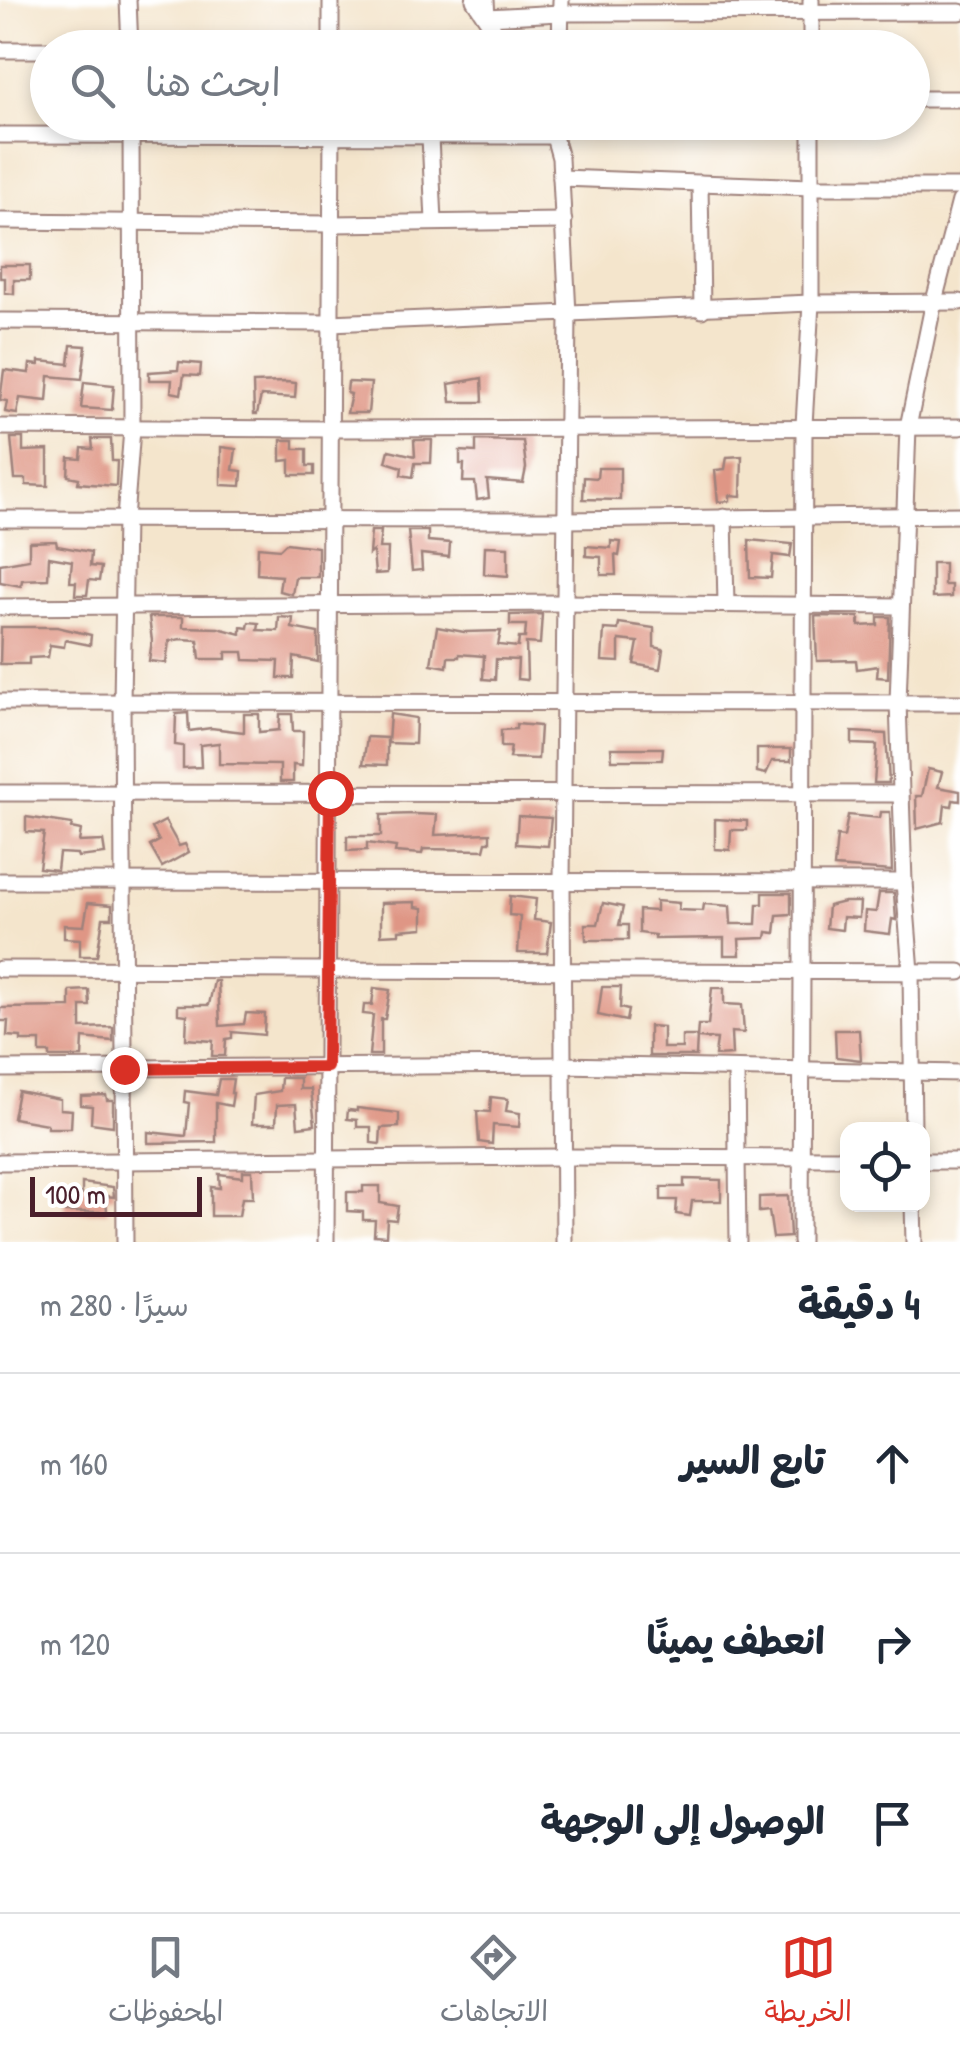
<!DOCTYPE html>
<html lang="ar">
<head>
<meta charset="utf-8">
<style>
	body { margin:0; font-family:"Patrick Hand","Playpen Sans Arabic",sans-serif; background:#f6f6f7; color:#1f2937; direction:rtl }
	.controls { position:absolute; right:30px; bottom:30px; display:grid; overflow:hidden; border-radius:20px; box-shadow:0 5px 15px #0003 }
	.controls button { width:90px; height:90px; display:grid; place-items:center; padding:0; border:0; border-bottom:2px solid #e0e1e3; background:#fff; color:#1f2937; font:50px sans-serif }
	.scale { position:absolute; left:30px; bottom:25px; width:172px; box-sizing:border-box; padding-left:10px; border:5px solid #4a1f2b; border-top:0; font-size:28px; line-height:35px; white-space:nowrap; color:#4a1f2b; -webkit-text-stroke:8px #fff; paint-order:stroke }
	.stop { position:absolute; width:30px; height:30px; margin:-22px; border:8px solid #d93025; border-radius:50%; background:#fff }
	.stop.end { background:#d93025; border-color:#fff; box-shadow:0 2px 10px #0008 }
	.list { margin:0; padding:0; list-style:none }
	h2 { display:flex; justify-content:space-between; align-items:center; height:130px; margin:0; padding:0 40px; font-size:42px }
	h2 small { font-size:32px; font-weight:400; color:#747a83 }
	.list li { display:grid; grid-template-columns:65px 1fr auto; gap:30px; align-items:center; box-sizing:border-box; height:180px; padding:0 40px; border-top:2px solid #e0e1e3 }
	.list b { display:block; font-size:38px; white-space:nowrap }
	.list em { font-size:32px; font-style:normal; color:#747a83 }
	.icon { flex:none; width:55px; height:55px; fill:none; stroke:currentColor; stroke-width:2; stroke-linecap:round; stroke-linejoin:round }
	.map { position:relative; flex:none; width:960px; height:1242px; overflow:hidden; direction:ltr }
	.search { position:absolute; background:#fff; box-shadow:0 5px 15px #0003; left:30px; right:30px; top:30px; height:110px; display:flex; align-items:center; gap:25px; box-sizing:border-box; padding:0 35px; border-radius:55px; color:#747a83; font-size:38px }
	.sheet { height:670px; background:#fff }
	nav { display:flex; justify-content:space-around; align-items:center; box-sizing:border-box; height:140px; border-top:2px solid #e0e1e3; background:#fff; font-size:28px; color:#747a83 }
	nav a { display:grid; justify-items:center; gap:5px }
	nav .on { color:#d93025 }
	.map>svg:first-child { display:block }
	.building { fill:#df9685 }
	.lines { fill:none; stroke-linecap:round; stroke-linejoin:round }
	.minor-casing { stroke:#9f827c; stroke-width:19 }
	.minor { stroke:#fff; stroke-width:15 }
	.route { stroke:#d93025; stroke-width:12 }
</style>
</head>
<body>
<div class="map">
<svg width="960" height="1242" viewBox="0 0 960 1242">
	<rect width="100%" height="100%" fill="#fff"/>
	<filter id="ink" filterUnits="userSpaceOnUse"><feTurbulence type="fractalNoise" baseFrequency=".01" numOctaves="2"/><feDisplacementMap in="SourceGraphic" scale="20" xChannelSelector="R" yChannelSelector="G"/><feConvolveMatrix kernelMatrix="1 2 1 2 8 2 1 2 1" color-interpolation-filters="sRGB"/></filter>
	<filter id="wash" filterUnits="userSpaceOnUse"><feTurbulence type="fractalNoise" baseFrequency=".0048" numOctaves="4" result="noise"/><feDisplacementMap in="SourceGraphic" scale="40" xChannelSelector="R" yChannelSelector="G"/><feGaussianBlur stdDeviation="2.25" result="paint"/><feColorMatrix in="noise" values="0 0 0 0 0 0 0 0 0 0 0 0 0 0 0 0 0 1.4 0 .05"/><feComposite in="paint" operator="in"/></filter>
	<g filter="url(#wash)">
		<rect width="100%" height="100%" fill="#f4e5cc"/>
		<g id="blocks">
			<g class="building">
				<polygon points="0,265 30,265 30,280 14,280 14,294 5,293 5,278 0,278"/>
				<polygon points="71,345 86,346 82,379 49,376 47,401 20,398 17,414 5,412 7,401 0,400 4,370 29,373 30,364 39,365 39,361 69,364"/>
				<polygon points="179,362 201,364 200,376 184,375 181,394 171,392 172,380 149,380 149,372 178,370"/>
				<polygon points="482,378 483,402 451,402 449,384"/>
				<polygon points="84,382 114,385 112,410 81,408"/>
				<polygon points="286,382 296,383 295,398 261,396 257,414 254,414 253,383"/>
				<polygon points="348,382 371,383 368,413 347,413 351,394 347,393"/>
				<polygon points="11,438 23,438 23,451 48,450 48,486 26,485 26,479 15,479"/>
				<polygon points="92,439 111,439 112,461 117,461 116,486 78,483 79,478 68,476 69,458 81,459 82,448 93,449"/>
				<polygon points="281,440 294,440 294,449 307,449 307,466 314,466 314,475 290,475 290,460 281,461"/>
				<polygon points="414,440 432,440 431,463 415,463 413,477 401,475 402,467 386,462 389,450 415,456"/>
				<polygon points="476,440 523,441 526,468 523,483 487,480 489,498 477,500 475,482 463,482 464,464 460,464 460,451 476,452"/>
				<polygon points="221,447 236,449 233,470 242,471 241,486 221,485"/>
				<polygon points="742,456 741,496 730,495 730,501 718,502 715,470 725,469 727,457"/>
				<polygon points="598,468 620,468 620,500 583,499 584,477 597,478"/>
				<polygon points="371,531 381,531 379,548 388,548 387,573 375,574 373,551 369,554"/>
				<polygon points="408,531 428,531 428,541 450,543 449,557 421,554 422,570 412,571"/>
				<polygon points="749,540 792,544 790,557 773,555 771,578 750,577"/>
				<polygon points="56,541 57,546 91,552 90,566 101,567 99,581 89,580 87,595 75,595 76,582 70,582 72,561 49,557 48,579 22,580 21,586 0,582 0,564 29,559 29,542"/>
				<polygon points="611,541 621,542 619,556 615,555 616,575 601,575 601,557 586,556 586,546 611,548"/>
				<polygon points="286,543 318,547 318,577 295,577 292,594 279,591 281,576 257,574 258,547 280,549"/>
				<polygon points="485,546 508,547 508,576 484,574"/>
				<polygon points="932,563 944,563 944,585 951,585 951,597 932,598"/>
				<polygon points="542,614 540,644 526,643 527,680 517,679 518,660 496,659 495,680 483,679 484,656 459,654 459,657 448,657 447,667 431,664 437,627 464,632 501,631 498,645 518,647 519,638 525,638 526,625 510,625 510,615"/>
				<polygon points="815,616 859,617 859,626 878,625 878,617 890,617 888,678 877,677 878,666 857,669 856,660 817,661"/>
				<polygon points="149,617 183,617 183,627 218,628 241,634 241,627 248,628 249,622 259,623 258,630 278,631 279,617 293,618 292,628 318,633 318,662 294,657 293,678 278,678 279,661 244,660 243,652 226,652 226,659 200,659 198,640 181,639 169,641 166,663 149,661 152,641"/>
				<polygon points="619,623 654,628 654,647 663,649 660,669 634,664 638,642 619,640 619,662 602,661 604,629 618,630"/>
				<polygon points="1,627 57,627 91,635 90,645 65,640 64,647 50,645 48,657 29,658 29,664 0,664"/>
				<polygon points="188,713 189,731 211,728 244,732 244,714 259,714 259,732 279,730 280,714 292,714 293,731 303,731 303,737 302,766 293,765 293,782 280,782 280,765 219,764 219,743 200,745 201,767 183,768 183,746 175,745 176,714"/>
				<polygon points="390,714 416,718 415,744 388,743"/>
				<polygon points="516,724 540,726 538,759 509,758 511,747 501,747 501,730 516,729"/>
				<polygon points="852,732 886,734 889,783 874,783 877,745 852,744"/>
				<polygon points="367,737 387,738 387,765 363,764"/>
				<polygon points="611,748 663,748 662,760 612,760"/>
				<polygon points="757,749 791,749 791,761 772,761 766,774 757,772"/>
				<polygon points="928,769 942,772 938,787 960,791 960,801 953,800 952,806 945,805 943,822 917,829 916,796 922,796"/>
				<polygon points="881,812 890,812 892,871 834,867 837,836 844,837 848,815 880,818"/>
				<polygon points="415,814 437,815 435,835 490,833 490,842 486,842 484,850 423,849 422,854 395,852 396,847 367,843 367,850 347,851 347,836 381,836 381,815"/>
				<polygon points="518,816 551,818 548,846 516,844"/>
				<polygon points="26,817 72,824 71,828 81,830 79,842 103,841 105,854 78,857 77,854 59,853 57,870 39,868 44,833 26,832"/>
				<polygon points="715,819 747,821 747,830 731,830 730,850 715,849"/>
				<polygon points="165,821 179,846 185,844 189,852 162,867 150,846 159,841 152,828"/>
				<polygon points="763,893 791,893 791,914 777,915 775,933 767,932 766,938 739,939 740,955 724,955 724,938 655,939 655,935 639,933 639,910 656,911 656,901 679,903 678,910 703,911 704,904 730,906 731,924 756,924 757,904 763,904"/>
				<polygon points="879,893 894,893 896,920 892,919 890,934 864,931 865,911 876,912"/>
				<polygon points="510,896 536,899 534,920 551,922 547,953 518,953 520,916 509,915"/>
				<polygon points="415,902 415,907 423,908 423,928 399,930 399,934 381,935 381,903"/>
				<polygon points="844,902 860,902 859,918 843,917 842,930 826,928 828,906"/>
				<polygon points="88,903 112,905 112,918 103,918 97,956 80,956 80,939 64,938 64,925 84,926"/>
				<polygon points="603,903 623,907 619,925 628,925 628,940 586,940 585,924 598,924"/>
				<polygon points="214,981 218,981 220,1026 244,1024 246,1013 265,1014 264,1035 232,1032 232,1038 226,1039 225,1056 212,1056 213,1041 186,1039 187,1015 178,1014 178,1005 209,1005"/>
				<polygon points="602,987 621,987 620,1008 628,1010 626,1021 598,1015"/>
				<polygon points="374,988 390,990 385,1019 381,1019 381,1055 369,1055 373,1015 363,1014 364,1005 372,1005"/>
				<polygon points="712,988 724,988 724,1004 742,1005 744,1033 731,1032 732,1055 715,1056 717,1039 697,1038 698,1025 708,1025"/>
				<polygon points="89,990 90,1006 81,1006 81,1028 113,1027 113,1041 83,1038 82,1057 50,1057 50,1053 40,1053 40,1041 21,1041 21,1037 7,1036 8,1021 0,1021 0,1008 70,1007 70,991"/>
				<polygon points="649,1026 663,1027 663,1048 682,1048 682,1036 697,1036 696,1056 649,1056"/>
				<polygon points="835,1030 859,1030 861,1060 836,1057"/>
				<polygon points="281,1078 300,1078 300,1089 311,1089 315,1125 298,1127 296,1104 277,1105 276,1124 252,1124 254,1095 280,1091"/>
				<polygon points="219,1079 233,1079 231,1093 233,1093 231,1106 216,1103 216,1142 148,1143 148,1132 186,1136 189,1103 184,1102 185,1091 216,1095"/>
				<polygon points="18,1091 60,1099 60,1109 72,1110 71,1128 47,1128 47,1124 13,1118"/>
				<polygon points="106,1095 107,1100 113,1100 113,1126 91,1123 92,1106 81,1105 81,1096"/>
				<polygon points="491,1097 508,1099 506,1111 520,1113 519,1127 493,1125 492,1144 479,1142 477,1111 490,1112"/>
				<polygon points="357,1108 399,1113 399,1127 381,1128 380,1144 371,1143 371,1127 357,1127 357,1120 347,1119 348,1110 357,1111"/>
				<polygon points="243,1171 252,1171 253,1198 242,1198 239,1216 211,1216 211,1187 220,1188 219,1174 243,1177"/>
				<polygon points="684,1179 721,1180 721,1201 692,1201 690,1216 676,1214 677,1200 661,1200 661,1187 684,1187"/>
				<polygon points="82,1183 113,1187 114,1197 106,1196 107,1212 65,1212 65,1192 82,1194"/>
				<polygon points="363,1186 380,1186 380,1203 398,1206 396,1220 387,1219 386,1236 374,1235 375,1220 363,1220 363,1212 347,1211 347,1192 363,1192"/>
				<polygon points="788,1196 790,1237 773,1238 769,1211 759,1212 759,1197"/>
			</g>
		</g>
	</g>
	<g filter="url(#ink)">
		<use href="#blocks" fill-opacity="0" stroke="#9f827c" stroke-width="2.5"/>
		<g class="lines">
			<g class="minor-casing">
				<g id="minor">
					<polyline points="128,0 130,48"/>
					<polyline points="474,0 506,48"/>
					<polyline points="486,0 487,17 560,13 960,12"/>
					<polyline points="331,48 331,0"/>
					<polyline points="560,48 561,0"/>
					<polyline points="811,48 811,0"/>
					<polyline points="0,50 48,50"/>
					<polyline points="912,99 960,99"/>
					<polyline points="550,122 560,158 568,314 562,880 564,1242"/>
					<polyline points="0,135 555,136 556,131"/>
					<polyline points="430,137 434,221"/>
					<polyline points="561,178 811,187 960,187"/>
					<polyline points="700,183 702,310"/>
					<polyline points="0,221 332,224 564,221"/>
					<polyline points="0,321 330,323 811,303 960,302"/>
					<polyline points="0,427 328,429 960,427"/>
					<polyline points="724,517 726,605"/>
					<polyline points="0,519 567,520 960,515"/>
					<polyline points="0,607 563,603 901,606"/>
					<polyline points="0,702 960,703"/>
					<polyline points="0,793 901,794"/>
					<polyline points="0,881 904,882"/>
					<polyline points="0,969 960,972"/>
					<polyline points="0,1069 561,1065 960,1073"/>
					<polyline points="736,1069 738,1242"/>
					<polyline points="913,1130 911,972 904,882 898,702 908,427 934,301 960,201"/>
					<polyline points="922,1161 960,1161"/>
					<polyline points="0,1162 563,1157 848,1158"/>
					<polyline points="913,1204 914,1242"/>
					<polyline points="125,1242 122,702 125,519 132,429 131,122"/>
					<polyline points="326,1242 332,122"/>
					<polyline points="801,1242 804,425 811,303 811,122"/>
				</g>
			</g>
			<use href="#minor" class="minor"/>
		</g>
	</g>
	<g class="lines" filter="url(#ink)">
		<polyline class="route" points="124,1069 327,1067 330,793"/>
	</g>
</svg>
<div class="controls">
<button><svg class="icon" aria-label="locate" viewBox="0 0 24 24"><circle cx="12" cy="12" r="6"/><path d="M12 2v4M12 18v4M2 12h4M18 12h4"/></svg></button>
</div>
<div class="scale">100 m</div>
<div class="stop" style="left:330px;top:793px"></div>
<div class="stop end" style="left:124px;top:1069px"></div>
<div class="search"><svg class="icon" aria-label="search" viewBox="0 0 24 24"><circle cx="10" cy="10" r="6"/><path d="M15 15l6 6"/></svg>ابحث هنا</div>
</div>
<section class="sheet">
<h2>4 دقيقة<small>سيرًا · 280 m</small></h2>
<ul class="list">
<li><svg class="icon" aria-label="ahead" viewBox="0 0 24 24"><path d="M12 20V5M6 11l6-6 6 6"/></svg><div><b>تابع السير</b></div><em>160 m</em></li>
<li><svg class="icon" aria-label="right" viewBox="0 0 24 24"><path d="M7 20v-9h11M14 6l5 5-5 5"/></svg><div><b>انعطف يمينًا</b></div><em>120 m</em></li>
<li><svg class="icon" aria-label="arrive" viewBox="0 0 24 24"><path d="M6 21V4h12l-3 4 3 4H6"/></svg><div><b>الوصول إلى الوجهة</b></div></li>
</ul>
</section>
<nav>
<a class="on"><svg class="icon" aria-label="map" viewBox="0 0 24 24"><path d="M3 6l6-2 6 2 6-2v14l-6 2-6-2-6 2zM9 4v14M15 6v14"/></svg>الخريطة</a>
<a><svg class="icon" aria-label="directions" viewBox="0 0 24 24"><path d="M12 3l9 9-9 9-9-9zM9 14v-3h6M13 9l2 2-2 2"/></svg>الاتجاهات</a>
<a><svg class="icon" aria-label="saved" viewBox="0 0 24 24"><path d="M7 4h10v16l-5-4-5 4z"/></svg>المحفوظات</a>
</nav>
</body>
</html>
